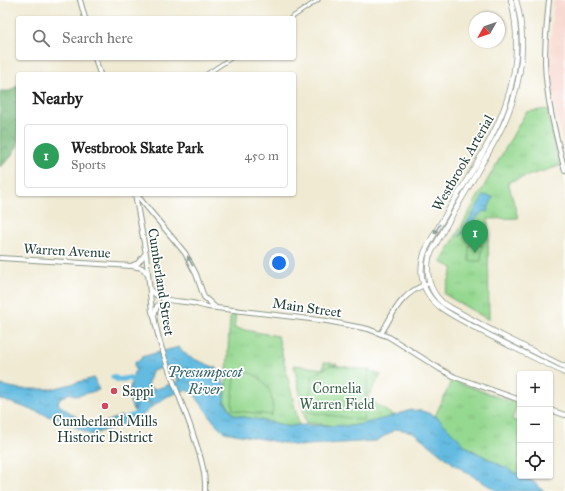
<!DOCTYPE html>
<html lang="en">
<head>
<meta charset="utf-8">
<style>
	body { margin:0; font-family:"IM FELL Great Primer",serif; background:#f6f6f6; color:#222 }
	.controls { position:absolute; right:12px; bottom:12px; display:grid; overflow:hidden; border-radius:4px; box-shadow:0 1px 3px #0004 }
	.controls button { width:36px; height:36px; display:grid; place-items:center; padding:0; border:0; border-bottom:1px solid #e0e0e0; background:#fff; color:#222; font:20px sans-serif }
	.compass { position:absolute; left:469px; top:12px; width:36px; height:36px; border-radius:50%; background:#fff; box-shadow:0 1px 3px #0004; rotate:230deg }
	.you { position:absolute; left:279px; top:263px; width:14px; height:14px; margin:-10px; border:3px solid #fff; border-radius:50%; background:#1a73e8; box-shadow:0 0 0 6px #1a73e833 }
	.badge { display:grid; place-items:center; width:26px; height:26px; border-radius:50%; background:#d1495b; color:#fff; font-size:13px; font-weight:700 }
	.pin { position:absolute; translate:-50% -33px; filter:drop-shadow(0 1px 2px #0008) }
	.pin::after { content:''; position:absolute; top:21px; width:14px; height:12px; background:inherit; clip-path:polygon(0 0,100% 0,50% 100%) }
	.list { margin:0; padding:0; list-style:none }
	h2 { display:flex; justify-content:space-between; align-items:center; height:52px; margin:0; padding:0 16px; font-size:17px }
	h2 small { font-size:13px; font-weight:400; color:#767676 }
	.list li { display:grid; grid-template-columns:26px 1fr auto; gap:12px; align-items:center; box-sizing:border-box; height:64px; margin:0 8px 8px; padding:0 8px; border:1px solid #e0e0e0; border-radius:4px }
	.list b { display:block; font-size:15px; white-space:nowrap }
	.list p { margin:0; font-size:13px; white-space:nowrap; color:#767676 }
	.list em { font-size:13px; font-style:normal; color:#767676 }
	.icon { flex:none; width:22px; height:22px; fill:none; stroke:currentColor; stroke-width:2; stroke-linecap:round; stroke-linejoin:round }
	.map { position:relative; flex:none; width:565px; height:491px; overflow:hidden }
	.search { position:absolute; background:#fff; box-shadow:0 1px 3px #0004; left:16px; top:16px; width:280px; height:44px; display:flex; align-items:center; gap:10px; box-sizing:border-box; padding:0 14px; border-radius:4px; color:#767676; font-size:15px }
	.panel { position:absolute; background:#fff; box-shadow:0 1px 3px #0004; left:16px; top:72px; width:280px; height:124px; border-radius:4px }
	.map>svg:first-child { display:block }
	.built { fill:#f7d1c8 }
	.grass { fill:url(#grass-tufts); stroke:#5a8a62 }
	.forest { fill:url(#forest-crowns); stroke:#4c7a57 }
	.pitch { fill:#95d890; stroke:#5a8a62 }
	.water { fill:url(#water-ripples); stroke:#427c8a; fill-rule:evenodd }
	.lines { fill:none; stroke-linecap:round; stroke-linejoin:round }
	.river { stroke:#64bbe1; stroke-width:5.5 }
	.minor-casing { stroke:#889484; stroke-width:5 }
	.major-casing { stroke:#889484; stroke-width:6 }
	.highway-casing { stroke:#889484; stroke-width:6 }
	.minor { stroke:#fff; stroke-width:3 }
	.major { stroke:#fff; stroke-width:4 }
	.highway { stroke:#fff; stroke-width:4.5 }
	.oneway { fill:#8f9e9a }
	.poi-dot { fill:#d1495b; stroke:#fff; stroke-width:1.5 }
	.labels { text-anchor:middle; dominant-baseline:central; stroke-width:3.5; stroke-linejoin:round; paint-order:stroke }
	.street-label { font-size:14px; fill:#1f3d34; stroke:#fff }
	.park-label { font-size:14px; fill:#3c644b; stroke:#fff }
	.poi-label { font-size:14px; fill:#1f3d34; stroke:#fff; text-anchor:start }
	.water-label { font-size:15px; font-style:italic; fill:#346368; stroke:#fff }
</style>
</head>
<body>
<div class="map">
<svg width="565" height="491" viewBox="0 0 565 491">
	<defs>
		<pattern id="grass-tufts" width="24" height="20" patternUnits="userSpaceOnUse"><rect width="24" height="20" fill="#95d890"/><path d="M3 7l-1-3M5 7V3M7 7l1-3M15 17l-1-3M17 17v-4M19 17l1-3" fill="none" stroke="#80ba7d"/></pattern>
		<pattern id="forest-crowns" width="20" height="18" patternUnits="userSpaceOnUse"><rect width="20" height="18" fill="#78b87a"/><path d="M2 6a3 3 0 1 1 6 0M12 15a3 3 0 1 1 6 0" fill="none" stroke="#629765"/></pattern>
		<pattern id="water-ripples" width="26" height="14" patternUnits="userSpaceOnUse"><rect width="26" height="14" fill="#64bbe1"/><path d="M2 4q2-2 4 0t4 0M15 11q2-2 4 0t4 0" fill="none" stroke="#5299b7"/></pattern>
	</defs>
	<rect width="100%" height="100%" fill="#fff"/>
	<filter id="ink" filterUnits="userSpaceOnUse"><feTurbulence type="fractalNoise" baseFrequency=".025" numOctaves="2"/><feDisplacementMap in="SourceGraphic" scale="8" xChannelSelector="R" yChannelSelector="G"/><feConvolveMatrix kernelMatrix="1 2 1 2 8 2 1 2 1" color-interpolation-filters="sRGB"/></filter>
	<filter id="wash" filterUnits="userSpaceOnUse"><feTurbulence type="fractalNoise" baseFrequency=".012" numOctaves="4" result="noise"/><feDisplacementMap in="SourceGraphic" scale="16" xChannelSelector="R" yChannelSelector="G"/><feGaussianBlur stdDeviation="0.9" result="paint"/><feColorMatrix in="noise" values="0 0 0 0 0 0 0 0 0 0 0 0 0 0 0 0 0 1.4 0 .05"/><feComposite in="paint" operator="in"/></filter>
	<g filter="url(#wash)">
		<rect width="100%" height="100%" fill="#f0ead3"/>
		<polygon class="built" points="554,0 565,0 565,154 555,108 550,73 549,56"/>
		<g class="grass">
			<polygon points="547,109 560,166 508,182 518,218 488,219 489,320 444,294 453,268 441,262 526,112"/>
			<path d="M 231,312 L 236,313 L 234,328 L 278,336 L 299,425 L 289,427 L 276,423 L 234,415 L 224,400 C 229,371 227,341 231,312 Z"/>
			<polygon points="324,362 337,364 337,366 371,371 381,375 367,398 395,416 381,423 335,427 330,425 306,423 294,365 323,369"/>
			<path d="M 452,380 L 517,404 L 512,420 L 520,422 L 519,476 C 500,466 480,456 462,443 C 451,434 448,424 434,418 Z"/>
		</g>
		<polygon class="forest" points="18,85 18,145 9,159 0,167 0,91 10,91"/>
		<g class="pitch">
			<polygon points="469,245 482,245 481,261 469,261"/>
			<polygon points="331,365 369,370 363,420 308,412 312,376"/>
			<path d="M 236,370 C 262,372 275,389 272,415 L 237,411 L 233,409 L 232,403 Z"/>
		</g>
		<g class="water">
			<polygon points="484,195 493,197 487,212 483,211 459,237"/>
			<path d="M 179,347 L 189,357 L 216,368 L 226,387 L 224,401 L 234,415 L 276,423 L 289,427 L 297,425 L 353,426 L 386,418 L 411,410 L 422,411 L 436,416 L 468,448 L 520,475 L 520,476 C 530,477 537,485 544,491 L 497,491 L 455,465 L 413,432 L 396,429 L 376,441 L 308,445 L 299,446 L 224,432 L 214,422 L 194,394 L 186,390 L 168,396 L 154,405 L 141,395 L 133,410 L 127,393 L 129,392 L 134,372 L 136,371 L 134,364 L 136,363 L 135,361 L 141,360 L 141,357 ZM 171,365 L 177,379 L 180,379 L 181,380 L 157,389 L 149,388 L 148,380 L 150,379 L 152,371 Z"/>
			<path d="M 94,378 L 99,390 L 76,396 L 70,393 L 62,397 L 58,402 L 59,405 C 64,409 70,412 75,416 C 92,430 102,423 121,416 L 124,424 L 91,435 L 58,418 L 47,416 L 44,414 L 0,399 L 0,385 L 20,389 L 52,389 Z"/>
			<polygon points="141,396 153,406 141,417 138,419 134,411"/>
		</g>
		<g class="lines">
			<g class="river">
				<polyline points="113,377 119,380 130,378 138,383"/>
				<polyline points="116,422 135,415 140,410"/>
			</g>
		</g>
	</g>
	<g filter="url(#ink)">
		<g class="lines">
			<g class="minor-casing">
				<g id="minor">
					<polyline points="291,18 318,0"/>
					<polyline points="207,74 231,58"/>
				</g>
			</g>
			<g class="major-casing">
				<g id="major">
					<polyline points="80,0 85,18"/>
					<path d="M 549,0 C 547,20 545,41 545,62 C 546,99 556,136 565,171"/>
					<polyline points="95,58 100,74"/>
					<path d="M 135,194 L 146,254 L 152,312 L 154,316 C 161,358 181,397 194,437 C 200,455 206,473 205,491"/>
					<polyline points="136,194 185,253 196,274 204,297 215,307"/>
					<polyline points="0,258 132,266 142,268 148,274"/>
					<polyline points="133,265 138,263 145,254"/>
					<path d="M 150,290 C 164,303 175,300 192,303 C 198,304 202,306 208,307 L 327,321 L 368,329 L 389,337 L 440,369 L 455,377 L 520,400"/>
					<polyline points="154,316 157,306 166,300"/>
					<path d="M 381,334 C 395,310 401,293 429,283"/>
					<polyline points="550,410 565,415"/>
				</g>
			</g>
			<g class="highway-casing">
				<g id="highway">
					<path d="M 511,0 C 536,103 468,167 425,251 C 420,266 419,280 428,294 C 437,309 455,316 470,325 C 501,342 533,357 565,373"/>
					<path d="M 516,0 C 527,37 522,81 507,116 C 500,134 490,150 480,167 C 463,197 445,226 429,257 C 426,276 429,291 444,304 L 491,330 L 565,367"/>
				</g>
			</g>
			<use href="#minor" class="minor"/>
			<use href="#major" class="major"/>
			<use href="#highway" class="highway"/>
		</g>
		<defs><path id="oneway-solid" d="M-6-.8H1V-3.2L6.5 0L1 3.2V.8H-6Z"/></defs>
		<g class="oneway">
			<use href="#oneway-solid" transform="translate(437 229) rotate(121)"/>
			<use href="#oneway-solid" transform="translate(190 261) rotate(-119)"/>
		</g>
	</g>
	<g class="poi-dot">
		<circle cx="114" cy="391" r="4"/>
		<circle cx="105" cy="406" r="4"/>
	</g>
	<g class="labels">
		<g class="street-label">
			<text transform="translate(463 163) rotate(-60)">Westbrook Arterial</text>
			<text transform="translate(67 251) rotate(3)">Warren Avenue</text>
			<text transform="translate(161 282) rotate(81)">Cumberland Street</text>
			<text transform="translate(307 308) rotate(8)">Main Street</text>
		</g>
		<g class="park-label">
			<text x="337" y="388">Cornelia<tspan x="337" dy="16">Warren Field</tspan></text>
		</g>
		<g class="poi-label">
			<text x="122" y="391">Sappi</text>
			<text x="105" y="421" text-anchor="middle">Cumberland Mills<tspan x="105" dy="16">Historic District</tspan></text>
		</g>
		<g class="water-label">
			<text x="205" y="372">Presumpscot<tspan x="205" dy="17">River</tspan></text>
		</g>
	</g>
</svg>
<div class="controls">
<button>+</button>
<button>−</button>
<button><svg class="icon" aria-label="locate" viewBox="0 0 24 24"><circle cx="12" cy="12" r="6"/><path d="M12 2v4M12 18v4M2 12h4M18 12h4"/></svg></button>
</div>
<svg class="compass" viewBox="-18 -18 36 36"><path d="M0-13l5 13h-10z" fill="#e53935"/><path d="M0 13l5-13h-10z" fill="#767676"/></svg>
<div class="you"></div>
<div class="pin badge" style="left:475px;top:253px;background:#2e9e5b">1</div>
<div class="search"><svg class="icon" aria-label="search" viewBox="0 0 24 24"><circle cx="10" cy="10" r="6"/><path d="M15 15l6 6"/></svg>Search here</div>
<section class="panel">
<h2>Nearby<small></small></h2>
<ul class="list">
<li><span class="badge" style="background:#2e9e5b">1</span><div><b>Westbrook Skate Park</b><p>Sports</p></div><em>450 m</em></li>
</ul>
</section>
</div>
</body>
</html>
